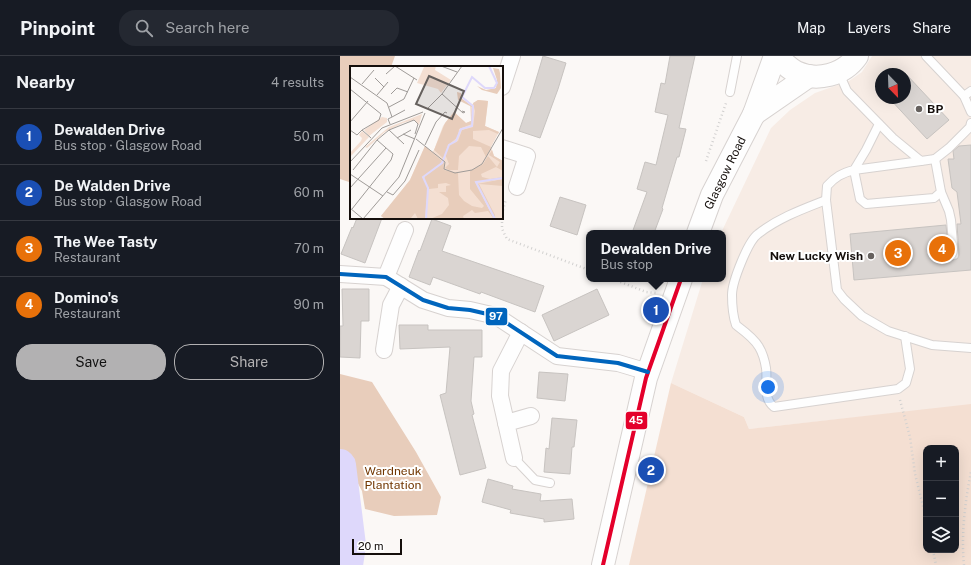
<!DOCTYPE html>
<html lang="en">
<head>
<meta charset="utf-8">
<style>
	body { margin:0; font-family:"Public Sans",sans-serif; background:#242831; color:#f1f3f6 }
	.controls { position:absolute; right:12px; bottom:12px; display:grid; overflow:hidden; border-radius:8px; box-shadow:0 4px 16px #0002 }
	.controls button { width:36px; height:36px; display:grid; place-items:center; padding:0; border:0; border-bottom:1px solid #363941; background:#171b24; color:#f1f3f6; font:20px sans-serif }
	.compass { position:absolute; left:535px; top:12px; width:36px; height:36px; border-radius:50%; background:#171b24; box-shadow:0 4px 16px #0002; rotate:157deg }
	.scale { position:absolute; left:12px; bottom:10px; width:50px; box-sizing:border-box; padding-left:4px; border:2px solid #150f0c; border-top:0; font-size:11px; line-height:14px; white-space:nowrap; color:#150f0c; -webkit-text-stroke:3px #fff; paint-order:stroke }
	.you { position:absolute; left:428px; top:331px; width:14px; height:14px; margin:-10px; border:3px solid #fff; border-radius:50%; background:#1a73e8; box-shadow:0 0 0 6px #1a73e833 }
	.badge { display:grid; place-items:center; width:26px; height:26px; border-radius:50%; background:#b2b1b2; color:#fff; font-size:13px; font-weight:700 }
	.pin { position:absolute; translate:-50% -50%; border:2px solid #fff; box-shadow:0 1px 4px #0006 }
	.popup { position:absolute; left:246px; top:174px; width:140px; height:52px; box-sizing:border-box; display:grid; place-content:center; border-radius:8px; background:#171b24; filter:drop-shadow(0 1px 3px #0005); font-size:13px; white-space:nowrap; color:#9ea1a6 }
	.popup b { font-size:15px; color:#f1f3f6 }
	.popup::after { content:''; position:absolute; left:50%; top:100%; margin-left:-8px; border:8px solid transparent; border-top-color:#171b24 }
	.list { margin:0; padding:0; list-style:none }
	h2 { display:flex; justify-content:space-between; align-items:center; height:52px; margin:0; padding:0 16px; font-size:17px }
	h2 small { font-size:13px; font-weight:400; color:#9ea1a6 }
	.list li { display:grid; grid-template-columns:26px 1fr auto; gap:12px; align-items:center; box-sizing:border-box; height:56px; padding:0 16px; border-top:1px solid #363941 }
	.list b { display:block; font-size:15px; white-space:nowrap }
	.list p { margin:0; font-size:13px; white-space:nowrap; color:#9ea1a6 }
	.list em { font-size:13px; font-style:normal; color:#9ea1a6 }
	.actions { display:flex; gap:8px; padding:12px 16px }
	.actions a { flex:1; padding:9px 0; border:1px solid #b2b1b2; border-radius:16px; text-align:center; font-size:14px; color:#b2b1b2 }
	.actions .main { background:#b2b1b2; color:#111 }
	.icon { flex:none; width:22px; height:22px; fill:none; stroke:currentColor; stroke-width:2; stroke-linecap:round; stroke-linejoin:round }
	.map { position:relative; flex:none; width:631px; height:509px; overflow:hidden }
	header { display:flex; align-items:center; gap:24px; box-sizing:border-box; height:56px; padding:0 20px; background:#171b24; border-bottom:1px solid #363941 }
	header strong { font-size:19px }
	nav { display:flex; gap:22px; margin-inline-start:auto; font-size:14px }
	.search { width:280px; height:36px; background:#242831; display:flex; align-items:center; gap:10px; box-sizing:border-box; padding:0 14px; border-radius:16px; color:#9ea1a6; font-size:15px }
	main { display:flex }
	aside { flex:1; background:#171b24 }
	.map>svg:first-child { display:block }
	.built { fill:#f7ece5; fill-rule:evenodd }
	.green { fill:#f4dfd2; fill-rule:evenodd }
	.forest { fill:#e8cdbb }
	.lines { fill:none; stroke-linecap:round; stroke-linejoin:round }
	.river { stroke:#ded8fb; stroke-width:30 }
	.building { fill:#dad5d2; stroke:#c7c3c0 }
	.lane-casing { stroke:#d7d2d0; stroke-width:10 }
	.street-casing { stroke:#d7d2d0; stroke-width:18 }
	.secondary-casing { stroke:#d7d2d0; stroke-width:24 }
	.path { stroke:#d2d1d0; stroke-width:2.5; stroke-dasharray:1 3; stroke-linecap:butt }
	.lane { stroke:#fefefe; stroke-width:8 }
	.street { stroke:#fefefe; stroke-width:16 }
	.secondary { stroke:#fefefe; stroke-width:22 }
	.bus-1-casing { stroke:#fff; stroke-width:7 }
	.bus-2-casing { stroke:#fff; stroke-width:7 }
	.bus-1 { stroke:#e4002b; stroke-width:4 }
	.bus-2 { stroke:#0065bd; stroke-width:4 }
	.poi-dot { fill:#66615e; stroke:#fff; stroke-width:1.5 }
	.labels { text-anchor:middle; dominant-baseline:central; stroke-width:4; stroke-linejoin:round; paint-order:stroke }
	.poi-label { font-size:12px; font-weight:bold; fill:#150f0c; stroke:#fff; text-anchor:start }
	.street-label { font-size:12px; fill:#150f0c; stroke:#fff }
	.park-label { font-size:12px; fill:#713600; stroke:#fff }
	.inset-river { fill:none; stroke:#ded8fb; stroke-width:2 }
	.inset-road { fill:none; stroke:#9f9b98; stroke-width:1 }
	.view { fill:#66615e; fill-opacity:0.15; stroke:#66615e; stroke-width:2 }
	.inset-edge { fill:none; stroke:#150f0c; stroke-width:2 }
	.line-badge { stroke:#fff; stroke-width:1.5 }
	.badge-label { font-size:11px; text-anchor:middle; font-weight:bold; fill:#fff }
</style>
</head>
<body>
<header>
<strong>Pinpoint</strong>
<div class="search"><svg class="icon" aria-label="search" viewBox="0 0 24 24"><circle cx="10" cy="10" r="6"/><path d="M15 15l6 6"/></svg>Search here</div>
<nav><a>Map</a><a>Layers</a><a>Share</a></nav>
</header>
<main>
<aside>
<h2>Nearby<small>4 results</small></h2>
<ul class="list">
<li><span class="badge" style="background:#1a4fb4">1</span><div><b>Dewalden Drive</b><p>Bus stop · Glasgow Road</p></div><em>50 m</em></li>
<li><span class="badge" style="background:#1a4fb4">2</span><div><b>De Walden Drive</b><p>Bus stop · Glasgow Road</p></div><em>60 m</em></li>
<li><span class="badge" style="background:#e8710a">3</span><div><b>The Wee Tasty</b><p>Restaurant</p></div><em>70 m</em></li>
<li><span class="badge" style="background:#e8710a">4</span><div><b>Domino's</b><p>Restaurant</p></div><em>90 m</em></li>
</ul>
<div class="actions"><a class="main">Save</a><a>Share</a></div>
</aside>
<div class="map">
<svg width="631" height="509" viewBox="0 0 631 509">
	<rect width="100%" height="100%" fill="#fbf8f6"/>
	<path class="built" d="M 532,0 L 631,0 L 631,349 L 409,373 L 404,361 L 331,327 L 363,223 L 383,223 L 383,177 L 381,177 L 431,72 L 450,54 L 475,37 L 509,25 L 522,16 ZM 541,18 L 565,18 L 565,42 L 541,42 Z"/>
	<path class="green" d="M 331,327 L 404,361 L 409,373 L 631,348 L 631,509 L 289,509 ZM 586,392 L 616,392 L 616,494 L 586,494 Z"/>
	<g class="forest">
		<polygon points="0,0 55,0 51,11 11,11 11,120 9,126 0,123"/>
		<polygon points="0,318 32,326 76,396 101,441 97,459 54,460 25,453 22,435 0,394"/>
	</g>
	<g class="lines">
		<polyline class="river" points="0,408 1,409 11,489 8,509"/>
	</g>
	<g class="building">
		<polygon points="203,0 226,7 218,33 200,82 179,75 192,37"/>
		<polygon points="330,0 355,0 339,72 346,73 339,101 337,101 322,152 323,153 314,177 292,177 307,136 297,133 305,106 316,109 328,59 315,56 321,27 325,28"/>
		<polygon points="565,17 609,64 587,83 549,42 565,42"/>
		<polygon points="631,89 631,214 514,224 510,178 606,169 609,200 612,204 617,203 619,199 617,168 621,168 617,136 612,132 608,103 614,103 613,95 619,90"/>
		<polygon points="220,141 246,149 237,179 210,170"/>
		<polygon points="17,162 42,162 25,207 1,198 12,171 13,172"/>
		<polygon points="92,163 111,170 102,195 204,230 195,256 141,236 140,238 93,221 90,229 69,221 79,194 80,195"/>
		<polygon points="2,233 29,233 29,265 21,265 20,302 0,301 0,270 3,270"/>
		<polygon points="257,233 269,259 214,285 202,259"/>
		<polygon points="59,269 88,269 88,274 142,274 142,301 134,301 131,345 134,358 132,359 146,412 120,419 100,339 106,337 110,291 60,293"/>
		<polygon points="199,316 228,318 225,345 197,342"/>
		<polygon points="212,362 237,364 234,391 232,391 230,418 204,416 206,392 209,393"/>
		<polygon points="148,423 173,430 172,433 201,438 200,445 232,443 234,463 204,466 204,463 170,457 171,454 142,446"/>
	</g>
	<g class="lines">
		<g class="lane-casing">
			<g id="lane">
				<polyline points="586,0 624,40 631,56"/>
				<polyline points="499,17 507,35 553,82 581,105 595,103 609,92 630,71 631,67"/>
				<polyline points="390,36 397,0"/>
				<polyline points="624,40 631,35"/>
				<path d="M 539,68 L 526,94 L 514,114 C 502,117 495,121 487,130 L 486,144 L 497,234 L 504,243 L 522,260 L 548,275 L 592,289 L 631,292"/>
				<polyline points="581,105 514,114 520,143 526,148 594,142 601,136 595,103"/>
				<polyline points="601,136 609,155 611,164 614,199"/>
				<path d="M 486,144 C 463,153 438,162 418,178 C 408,185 392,226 392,239 C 392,249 393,260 396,269 C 404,275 414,282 419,291 C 422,296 425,306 426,312 C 428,325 422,342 434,351 L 558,333 L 566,327 L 570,313 L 565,280"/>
				<polyline points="174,402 195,424 210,427"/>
			</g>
		</g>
		<g class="street-casing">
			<g id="street">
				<polyline points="162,31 172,0"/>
				<polyline points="162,92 187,100 177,131"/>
				<polyline points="0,218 46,221 83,244 108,252 130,254 156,260 217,300 278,307 308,316"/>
				<polyline points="46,221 65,174"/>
				<polyline points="44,294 51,249 61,230"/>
				<polyline points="166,367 191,360"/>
				<polyline points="174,402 160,340 161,315 181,276"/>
			</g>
		</g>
		<g class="secondary-casing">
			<g id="secondary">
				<path d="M 437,0 C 443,6 448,12 456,16 C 477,26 504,19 517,0"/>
				<polyline points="414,58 469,20"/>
				<polyline points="358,177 372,139 414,58 435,0"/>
				<polyline points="263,509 306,322 341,223"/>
			</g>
		</g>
		<g class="path">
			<polyline points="366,105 386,47"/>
			<polyline points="162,158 166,143"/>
			<polyline points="162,162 162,173 167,183 249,214"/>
			<polyline points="273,223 306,236 316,237"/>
			<polyline points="560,344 570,381 575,418 586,462"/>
			<polyline points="593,494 596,509"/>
			<path d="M 624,509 C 621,479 625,446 631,416"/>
		</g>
		<use href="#lane" class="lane"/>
		<use href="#street" class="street"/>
		<use href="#secondary" class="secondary"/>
		<g class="bus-1-casing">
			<polyline id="bus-1" points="263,509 306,322 341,223"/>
		</g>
		<g class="bus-2-casing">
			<polyline id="bus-2" points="0,218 46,221 83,244 108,252 130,254 156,260 217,300 278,307 308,316"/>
		</g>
		<use href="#bus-1" class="bus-1"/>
		<use href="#bus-2" class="bus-2"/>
	</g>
	<g class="poi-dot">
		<circle cx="579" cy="53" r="4"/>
		<circle cx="531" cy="200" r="4"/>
	</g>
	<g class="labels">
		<g class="poi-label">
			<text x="587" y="53">BP</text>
			<text x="523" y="200" text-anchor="end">New Lucky Wish</text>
		</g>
		<g class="street-label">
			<text transform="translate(385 117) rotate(-64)">Glasgow Road</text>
		</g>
		<g class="park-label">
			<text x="53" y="415">Wardneuk<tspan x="53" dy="14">Plantation</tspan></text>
		</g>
	</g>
	<g transform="translate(10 10)">
		<rect width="153" height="153" fill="#fbf8f6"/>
		<path d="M 80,0 L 86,0 L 85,4 L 101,14 L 91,27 L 88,23 L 67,17 L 74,1 ZM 128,34 L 138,35 L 135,60 L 149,66 L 141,81 L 144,90 L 153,95 L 153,153 L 35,153 L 31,150 L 60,114 L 75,80 L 82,86 L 84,84 L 93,60 L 104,46 L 116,57 L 121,55 L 120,40 ZM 72,48 L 69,59 L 64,54 L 53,57 L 35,66 L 17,82 L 15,81 L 39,61 ZM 32,51 L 37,52 L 37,56 L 19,70 L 14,64 ZM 12,65 L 19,71 L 0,91 L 0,87 L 11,75 L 12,72 L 9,69 Z" fill="#f4dfd2"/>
		<path d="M 143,2 L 149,3 L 150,7 L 151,22 L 147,28 L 132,24 L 127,20 L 136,24 L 146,22 L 147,14 ZM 107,26 L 111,27 L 111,32 L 122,40 L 122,58 L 109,63 L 108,71 L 98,79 L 94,93 L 84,84 L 95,57 L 104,46 L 116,57 L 121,55 L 122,41 L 108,34 ZM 128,34 L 138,35 L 135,60 L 149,66 L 148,68 L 139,64 L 123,65 L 123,73 L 141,81 L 136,91 L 131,81 L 119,80 L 109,90 L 108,104 L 99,104 L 95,102 L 99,98 L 95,88 L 99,79 L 108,75 L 112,64 L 123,61 L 125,45 L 123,37 ZM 75,80 L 93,96 L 73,111 L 78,121 L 75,152 L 68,153 L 65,147 L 61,152 L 35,153 L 31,150 L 60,114 ZM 142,84 L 144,90 L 153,95 L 153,105 L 146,101 L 131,108 L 132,111 L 140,113 L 153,111 L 141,115 L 125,116 L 144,153 L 138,145 L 125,147 L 122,144 L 113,150 L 114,153 L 80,153 L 92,148 L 99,139 L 98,132 L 89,126 L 96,126 L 96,120 L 101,119 L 96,117 L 88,118 L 88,122 L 79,123 L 74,114 L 75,110 L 94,96 L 94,104 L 108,107 L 109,129 L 114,135 L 122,140 L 132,142 L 134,140 L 120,123 L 120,105 L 133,98 L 138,90 L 147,101 L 150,96 L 139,89 ZM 153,113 L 153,120 L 129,118 L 145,149 L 145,153 L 127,118 Z" fill="#e8cdbb"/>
		<path class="inset-river" d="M 76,153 L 78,122 L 73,111 L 92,97 L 99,79 L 106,75 L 111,63 L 122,60 L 123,40 L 112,31 L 122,11 L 135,22 L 144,22 L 147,17 L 139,0M 145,153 L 126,116 L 153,112"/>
		<path class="inset-road" d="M 45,0 L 67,14M 91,0 L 107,6M 36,8 L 45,0M 0,11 L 37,37 L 42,51 L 38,53 L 40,58M 25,12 L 34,21M 12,18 L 24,4M 0,23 L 31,48 L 29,54 L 12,64M 41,28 L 47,22 L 58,26M 92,28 L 113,47 L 115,46 L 112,45M 27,29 L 38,16M 39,41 L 54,33 L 64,12M 77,43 L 92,28 L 112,0M 42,51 L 55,44M 0,56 L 18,35M 0,64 L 7,69 L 12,64 L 21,72M 39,64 L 54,78M 53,68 L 65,73M 47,72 L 61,64M 66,73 L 95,96 L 94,103 L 105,107 L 122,104 L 132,98 L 153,62M 75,79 L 86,56 L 95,46 L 97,47M 0,96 L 32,62 L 73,46M 3,104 L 27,74 L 39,64 L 64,54 L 68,58 L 65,68M 0,108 L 33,130M 0,122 L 36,82M 37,126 L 43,129 L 55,115 L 69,84M 0,142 L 13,153M 2,143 L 41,94 L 43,88 L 27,74M 13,153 L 49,111 L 75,47"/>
		<path class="view" d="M 79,10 L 114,25 L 102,53 L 66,38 Z"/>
		<rect width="153" height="153" class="inset-edge"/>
	</g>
	<g class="line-badge">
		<rect x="145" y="251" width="23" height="19" rx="4" fill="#0065bd"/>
		<rect x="285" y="355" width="23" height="19" rx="4" fill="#e4002b"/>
	</g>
	<g class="badge-label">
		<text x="156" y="264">97</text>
		<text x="296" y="368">45</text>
	</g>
</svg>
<div class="controls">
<button>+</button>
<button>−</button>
<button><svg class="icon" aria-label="layers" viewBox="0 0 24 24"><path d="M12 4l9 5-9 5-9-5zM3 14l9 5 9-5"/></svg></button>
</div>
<svg class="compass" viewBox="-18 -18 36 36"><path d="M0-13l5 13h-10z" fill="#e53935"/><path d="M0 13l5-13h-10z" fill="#9ea1a6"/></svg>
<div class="scale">20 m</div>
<div class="you"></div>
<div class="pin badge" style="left:316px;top:254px;background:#1a4fb4">1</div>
<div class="popup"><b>Dewalden Drive</b>Bus stop</div>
<div class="pin badge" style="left:311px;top:414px;background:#1a4fb4">2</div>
<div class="pin badge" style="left:558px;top:197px;background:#e8710a">3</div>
<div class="pin badge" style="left:602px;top:193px;background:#e8710a">4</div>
</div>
</main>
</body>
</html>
